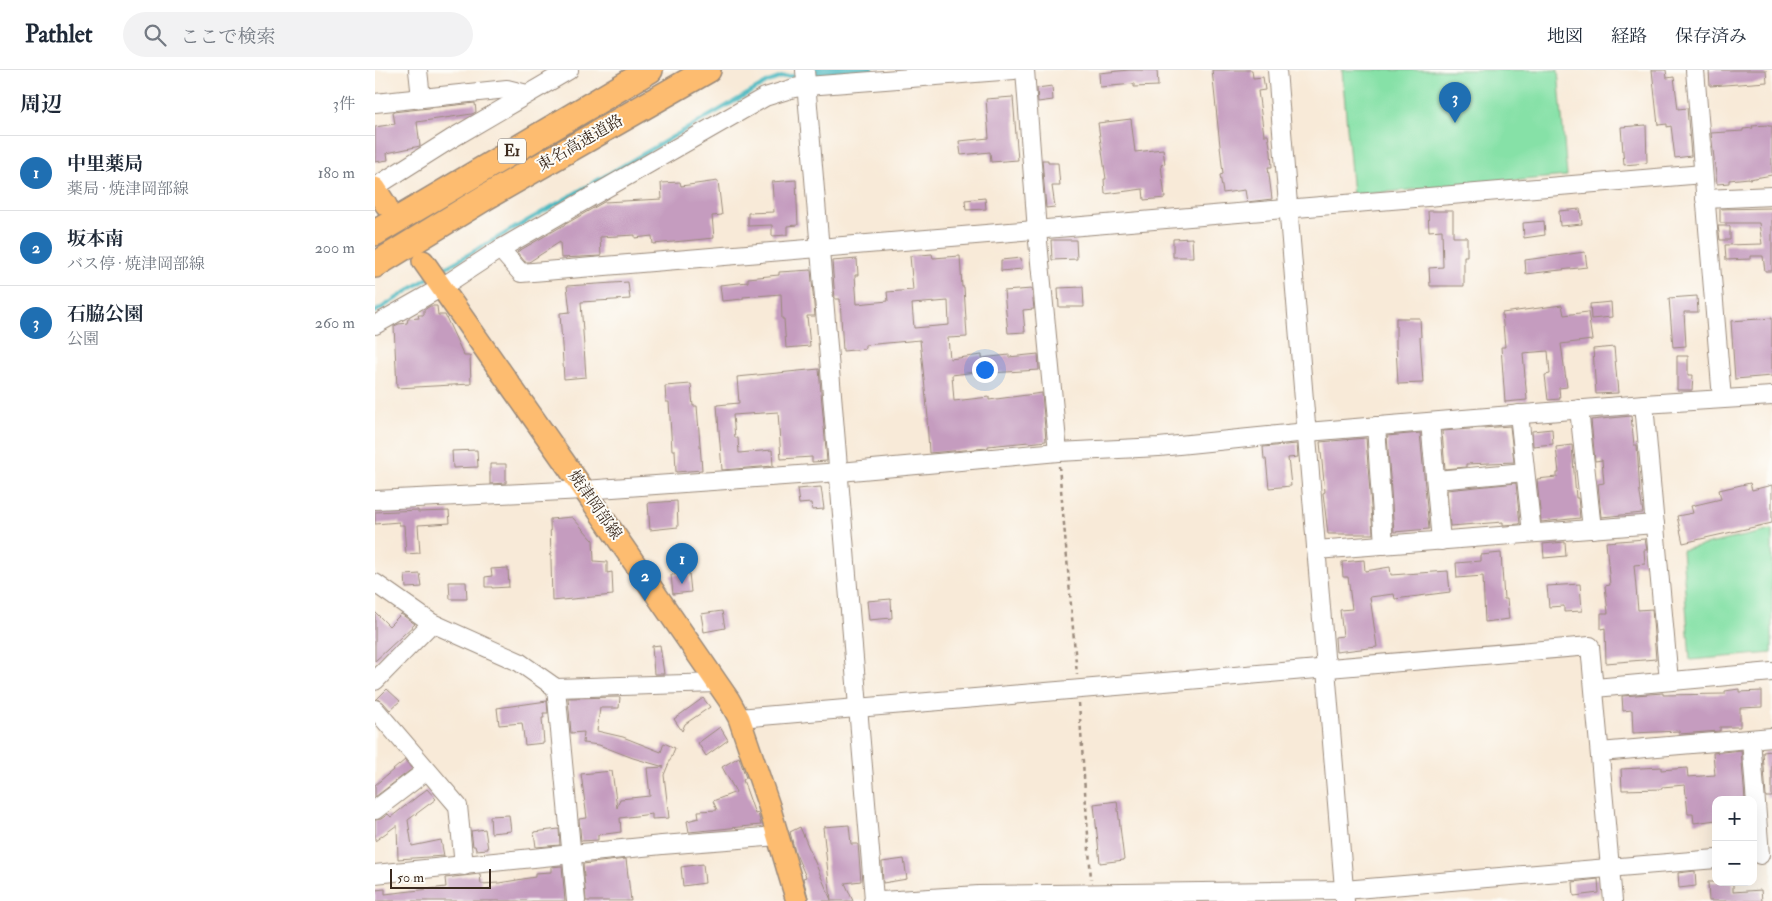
<!DOCTYPE html>
<html lang="ja">
<head>
<meta charset="utf-8">
<style>
	body { margin:0; font-family:"IM FELL Double Pica","Noto Serif JP",serif; background:#f2f2f3; color:#1f2937 }
	.controls { position:absolute; right:15px; bottom:15px; display:grid; overflow:hidden; border-radius:10px; box-shadow:0 5px 20px #0002 }
	.controls button { width:45px; height:45px; display:grid; place-items:center; padding:0; border:0; border-bottom:1px solid #e0e1e3; background:#fff; color:#1f2937; font:25px sans-serif }
	.scale { position:absolute; left:15px; bottom:12px; width:101px; box-sizing:border-box; padding-left:5px; border:2px solid #3b2a1e; border-top:0; font-size:14px; line-height:18px; white-space:nowrap; color:#3b2a1e; -webkit-text-stroke:4px #fdfcf7; paint-order:stroke }
	.you { position:absolute; left:609px; top:299px; width:18px; height:18px; margin:-12px; border:4px solid #fff; border-radius:50%; background:#1a73e8; box-shadow:0 0 0 8px #1a73e833 }
	.badge { display:grid; place-items:center; width:32px; height:32px; border-radius:50%; background:#1f6fb2; color:#fff; font-size:16px; font-weight:700 }
	.pin { position:absolute; translate:-50% -41px; filter:drop-shadow(0 1px 2px #0008) }
	.pin::after { content:''; position:absolute; top:26px; width:18px; height:15px; background:inherit; clip-path:polygon(0 0,100% 0,50% 100%) }
	.list { margin:0; padding:0; list-style:none }
	h2 { display:flex; justify-content:space-between; align-items:center; height:65px; margin:0; padding:0 20px; font-size:21px }
	h2 small { font-size:16px; font-weight:400; color:#747a83 }
	.list li { display:grid; grid-template-columns:32px 1fr auto; gap:15px; align-items:center; box-sizing:border-box; height:75px; padding:0 20px; border-top:1px solid #e0e1e3 }
	.list b { display:block; font-size:19px; white-space:nowrap }
	.list p { margin:0; font-size:16px; white-space:nowrap; color:#747a83 }
	.list em { font-size:16px; font-style:normal; color:#747a83 }
	.icon { flex:none; width:28px; height:28px; fill:none; stroke:currentColor; stroke-width:2; stroke-linecap:round; stroke-linejoin:round }
	.map { position:relative; flex:none; width:1397px; height:831px; overflow:hidden }
	header { display:flex; align-items:center; gap:30px; box-sizing:border-box; height:70px; padding:0 25px; background:#fff; border-bottom:1px solid #e0e1e3 }
	header strong { font-size:24px }
	nav { display:flex; gap:28px; margin-inline-start:auto; font-size:18px }
	.search { width:350px; height:45px; background:#f2f2f3; display:flex; align-items:center; gap:12px; box-sizing:border-box; padding:0 18px; border-radius:28px; color:#747a83; font-size:19px }
	main { display:flex }
	aside { flex:1; background:#fff }
	.map>svg:first-child { display:block }
	.green { fill:#86e1a7; stroke:#608662 }
	.lines { fill:none; stroke-linecap:round; stroke-linejoin:round }
	.stream { stroke:#49b8c0; stroke-width:4 }
	.river { stroke:#49b8c0; stroke-width:24 }
	.building { fill:#c59cbf; fill-rule:evenodd }
	.minor-casing { stroke:#9a8a7b; stroke-width:20 }
	.major-casing { stroke:#9a8a7b; stroke-width:24 }
	.highway-casing { stroke:#9a8a7b; stroke-width:28 }
	.path { stroke:#9a8a7b; stroke-width:2.5; stroke-dasharray:4 4; stroke-linecap:butt }
	.minor { stroke:#fff; stroke-width:18 }
	.major { stroke:#fdbc70; stroke-width:21 }
	.highway { stroke:#fdbc70; stroke-width:25 }
	.labels { text-anchor:middle; dominant-baseline:central; stroke-width:4; stroke-linejoin:round; paint-order:stroke }
	.shield { fill:#fdfcf7; stroke:#75695f; stroke-width:1 }
	.shield-label { font-size:15px; font-weight:bold; fill:#3b2a1e }
	.street-label { font-size:16px; fill:#3b2a1e; stroke:#fdfcf7 }
</style>
</head>
<body>
<header>
<strong>Pathlet</strong>
<div class="search"><svg class="icon" aria-label="search" viewBox="0 0 24 24"><circle cx="10" cy="10" r="6"/><path d="M15 15l6 6"/></svg>ここで検索</div>
<nav><a>地図</a><a>経路</a><a>保存済み</a></nav>
</header>
<main>
<aside>
<h2>周辺<small>3件</small></h2>
<ul class="list">
<li><span class="badge">1</span><div><b>中里薬局</b><p>薬局 · 焼津岡部線</p></div><em>180 m</em></li>
<li><span class="badge">2</span><div><b>坂本南</b><p>バス停 · 焼津岡部線</p></div><em>200 m</em></li>
<li><span class="badge">3</span><div><b>石脇公園</b><p>公園</p></div><em>260 m</em></li>
</ul>
</aside>
<div class="map">
<svg width="1397" height="831" viewBox="0 0 1397 831">
	<rect width="100%" height="100%" fill="#fdfcf7"/>
	<filter id="ink" filterUnits="userSpaceOnUse"><feTurbulence type="fractalNoise" baseFrequency=".02" numOctaves="2"/><feDisplacementMap in="SourceGraphic" scale="10" xChannelSelector="R" yChannelSelector="G"/><feConvolveMatrix kernelMatrix="1 2 1 2 8 2 1 2 1" color-interpolation-filters="sRGB"/></filter>
	<filter id="wash" filterUnits="userSpaceOnUse"><feTurbulence type="fractalNoise" baseFrequency=".0096" numOctaves="4" result="noise"/><feDisplacementMap in="SourceGraphic" scale="20" xChannelSelector="R" yChannelSelector="G"/><feGaussianBlur stdDeviation="1.12" result="paint"/><feColorMatrix in="noise" values="0 0 0 0 0 0 0 0 0 0 0 0 0 0 0 0 0 1.4 0 .05"/><feComposite in="paint" operator="in"/></filter>
	<g filter="url(#wash)">
		<rect width="100%" height="100%" fill="#f8ead8"/>
		<g class="green">
			<polygon points="967,0 1183,0 1192,106 978,125"/>
			<polygon points="1397,460 1397,583 1315,590 1307,480"/>
		</g>
		<g class="lines">
			<g class="stream">
				<polyline points="63,202 393,12 407,7 427,5"/>
				<polyline points="0,242 53,208"/>
			</g>
			<polyline class="river" points="442,4 486,0"/>
		</g>
		<g id="blocks">
			<g class="building">
				<polygon points="754,0 782,0 783,16 759,17 759,14 725,17 724,3"/>
				<polygon points="837,0 877,0 878,8 888,7 890,20 883,21 889,65 893,65 896,82 897,97 893,97 897,129 872,132 870,120 848,123 845,105 848,104"/>
				<polygon points="1277,0 1291,0 1292,8 1299,7 1303,39 1312,38 1316,86 1300,88 1296,56 1292,57 1292,54 1283,55"/>
				<polygon points="1334,0 1391,0 1392,12 1335,16"/>
				<polygon points="677,16 678,30 663,32 662,18"/>
				<polygon points="638,27 643,90 616,92 615,82 586,85 584,71 614,68 611,29"/>
				<polygon points="100,33 101,42 97,44 42,52 45,76 12,83 13,90 0,92 0,57 20,54 18,42"/>
				<polygon points="756,49 760,82 788,79 790,94 786,95 790,128 769,130 768,119 730,124 729,109 731,109 723,53"/>
				<polygon points="1271,55 1272,93 1249,95 1246,57"/>
				<polygon points="1393,55 1393,56 1397,56 1397,105 1374,109 1374,108 1354,110 1354,113 1342,114 1336,63 1368,61 1368,59 1378,58 1377,56"/>
				<polygon points="667,90 673,90 673,93 683,93 685,116 677,116 680,137 671,138"/>
				<polygon points="421,110 423,155 412,156 412,165 397,166 397,155 373,156 373,143 399,142 397,112"/>
				<polygon points="343,111 347,145 337,146 339,168 278,174 277,166 260,168 260,165 225,167 226,186 186,188 185,172 154,192 150,192 142,182 229,132 287,129 286,113 305,112 306,116"/>
				<polygon points="610,128 611,139 591,140 590,130"/>
				<polygon points="1397,138 1397,201 1390,201 1388,186 1375,186 1375,189 1351,190 1350,175 1387,174 1384,153 1345,153 1345,139"/>
				<polygon points="1205,139 1207,154 1185,156 1184,141"/>
				<polygon points="1053,141 1078,141 1078,167 1092,167 1092,186 1089,186 1089,216 1055,216 1054,198 1068,197 1067,160 1054,161"/>
				<polygon points="1169,151 1170,165 1149,168 1148,153"/>
				<polygon points="1343,156 1355,156 1355,170 1345,170"/>
				<polygon points="817,168 818,187 798,187 798,169"/>
				<polygon points="676,170 701,170 702,189 677,190"/>
				<polygon points="1210,182 1212,197 1151,204 1150,190"/>
				<path d="M 557,184 L 558,188 L 585,186 L 587,217 L 589,217 L 592,267 L 573,268 L 575,289 L 607,285 L 607,288 L 634,285 L 634,287 L 663,284 L 664,300 L 615,303 L 615,300 L 577,305 L 579,331 L 614,327 L 614,330 L 667,323 L 671,371 L 654,373 L 654,372 L 613,376 L 613,378 L 554,383 L 552,348 L 553,348 L 545,270 L 490,275 L 490,279 L 468,281 L 465,229 L 460,229 L 457,191 L 482,189 L 483,205 L 480,205 L 482,234 L 513,231 L 512,222 L 538,220 L 535,186 ZM 573,231 L 574,255 L 539,258 L 537,234 Z"/>
				<polygon points="646,188 647,199 626,201 626,190"/>
				<polygon points="436,200 440,246 432,246 435,276 411,278 409,249 407,249 406,224 368,227 368,229 347,231 345,215 373,212 373,208 404,205 404,202"/>
				<polygon points="253,212 255,229 206,232 211,307 189,309 185,243 195,242 192,216"/>
				<polygon points="708,217 709,237 684,237 683,218"/>
				<polygon points="657,219 659,239 648,240 650,262 633,263 629,221"/>
				<polygon points="1322,226 1323,242 1309,242 1311,276 1298,277 1294,228"/>
				<polygon points="1236,232 1237,247 1216,249 1215,234"/>
				<polygon points="1187,235 1189,245 1213,242 1217,270 1186,274 1192,317 1184,318 1185,329 1173,330 1170,305 1175,304 1173,281 1148,283 1152,330 1130,332 1126,277 1130,277 1127,243"/>
				<polygon points="55,236 62,236 63,245 70,245 89,286 95,286 96,314 22,318 19,256 24,254 32,253 33,249 44,248 43,245 49,245 49,240"/>
				<polygon points="1021,248 1045,248 1046,267 1045,267 1048,313 1023,314 1021,276"/>
				<polygon points="1397,248 1397,306 1360,309 1356,251"/>
				<polygon points="1239,277 1243,323 1221,324 1218,279"/>
				<polygon points="1302,286 1313,286 1313,305 1318,305 1317,320 1302,320"/>
				<polygon points="444,299 452,391 437,392 437,387 406,389 403,342 358,345 360,368 363,368 364,383 397,380 398,396 347,400 342,335 364,333 362,307"/>
				<polygon points="316,314 318,336 322,336 327,400 301,402 300,380 297,380 294,332 291,332 290,316"/>
				<polygon points="1256,346 1259,375 1262,375 1265,424 1268,443 1226,447 1223,414 1229,413 1227,390 1220,391 1216,350"/>
				<polygon points="1135,356 1139,392 1091,394 1091,397 1070,399 1067,361"/>
				<polygon points="1177,359 1178,374 1158,376 1157,361"/>
				<polygon points="1045,363 1054,459 1019,462 1012,366"/>
				<polygon points="991,368 998,464 953,464 948,423 950,422 945,372"/>
				<polygon points="922,374 923,387 913,388 916,416 894,418 891,389 889,389 888,377"/>
				<polygon points="1197,375 1201,428 1203,428 1205,448 1166,452 1162,409 1182,407 1182,403 1184,403 1181,377"/>
				<polygon points="102,380 103,397 78,398 77,381"/>
				<polygon points="115,394 131,394 131,413 115,414"/>
				<polygon points="1141,413 1145,454 1128,455 1128,452 1075,456 1072,420"/>
				<polygon points="1375,413 1377,420 1397,415 1397,453 1308,473 1302,446 1318,443 1316,436 1346,429 1344,420"/>
				<polygon points="446,417 449,439 437,440 436,433 424,434 422,419"/>
				<polygon points="302,431 303,457 275,460 273,433"/>
				<polygon points="43,440 43,442 74,441 75,453 43,455 45,483 31,484 29,455 24,455 24,452 0,454 0,442"/>
				<polygon points="197,447 218,470 219,491 232,492 232,503 237,502 238,525 177,531 175,449"/>
				<polygon points="1270,469 1272,480 1269,480 1270,494 1259,495 1263,540 1277,539 1281,589 1231,593 1230,558 1226,559 1226,543 1233,543 1230,516 1235,515 1231,472"/>
				<polygon points="1190,472 1191,486 1169,488 1168,474"/>
				<polygon points="1126,483 1129,529 1132,529 1134,549 1110,552 1108,506 1082,508 1081,493 1106,491 1106,485"/>
				<polygon points="989,490 990,501 1015,497 1016,505 1073,501 1075,522 1020,529 1019,524 995,527 1002,577 961,582 960,567 968,566 965,540 977,539 973,507 968,507 967,492"/>
				<polygon points="133,498 134,517 117,518 117,517 110,517 110,507 117,506 116,499"/>
				<polygon points="314,503 316,522 298,524 296,505"/>
				<polygon points="45,504 47,517 31,518 30,505"/>
				<polygon points="74,512 91,512 92,529 75,529"/>
				<polygon points="1205,514 1207,541 1189,542 1189,536 1174,537 1172,516"/>
				<polygon points="516,529 517,548 494,550 492,531"/>
				<polygon points="347,541 350,558 329,562 326,544"/>
				<polygon points="0,542 14,556 26,544 40,554 0,591"/>
				<polygon points="285,575 289,604 279,604 277,576"/>
				<polygon points="12,619 25,631 15,640 8,632 2,629"/>
				<polygon points="1364,619 1364,622 1387,621 1387,637 1365,638 1365,657 1345,657 1345,661 1304,664 1304,661 1258,663 1257,640 1248,641 1247,626 1288,623 1288,625 1350,624 1350,621"/>
				<polygon points="245,627 244,638 225,638 222,661 248,667 286,682 289,673 300,678 289,705 294,748 277,749 277,744 245,748 246,762 223,765 223,770 206,771 204,749 212,748 206,704 237,701 242,738 245,729 275,726 272,698 289,697 258,688 224,675 208,673 209,662 196,663 193,628"/>
				<polygon points="328,628 335,637 310,654 307,661 299,649"/>
				<polygon points="172,631 173,643 168,643 169,648 167,648 169,673 150,675 147,653 124,655 122,638"/>
				<polygon points="345,657 353,670 331,686 323,673"/>
				<polygon points="1366,680 1370,730 1341,730 1341,750 1319,753 1318,744 1313,744 1310,715 1287,717 1287,719 1247,720 1246,699 1286,697 1286,700 1312,698 1313,707 1340,705 1338,683"/>
				<polygon points="1397,681 1397,727 1391,727 1388,682"/>
				<polygon points="364,687 371,708 368,710 380,744 383,743 386,755 314,762 312,751 324,748 323,741 342,740 338,731 361,722 347,697"/>
				<polygon points="30,690 37,699 0,727 0,715"/>
				<polygon points="52,719 61,729 33,750 37,776 66,770 69,786 23,789 22,755 0,771 0,750 6,749 13,744 16,747"/>
				<polygon points="742,731 749,790 725,793 719,734"/>
				<polygon points="134,745 136,761 116,763 115,746"/>
				<polygon points="474,755 476,774 483,774 486,811 470,813 478,831 434,831 428,808 431,807 420,782 415,762 425,757 456,830 448,757"/>
				<polygon points="110,759 113,779 101,780 100,776 98,776 96,761"/>
				<polygon points="184,759 185,775 161,777 159,762"/>
				<polygon points="251,789 256,831 211,831 208,794"/>
				<polygon points="529,789 532,809 508,813 507,792"/>
				<polygon points="328,794 330,813 308,816 306,797"/>
				<polygon points="187,796 190,831 0,831 0,820 10,819 10,824 71,817 70,808 105,804 106,814 124,813 160,807 160,803 176,802 176,797"/>
				<polygon points="1320,801 1321,816 1304,818 1303,803"/>
				<polygon points="1223,809 1224,823 1199,826 1198,812"/>
				<polygon points="1333,812 1358,812 1358,822 1386,820 1387,831 1334,831"/>
			</g>
		</g>
	</g>
	<g filter="url(#ink)">
		<use href="#blocks" fill-opacity="0" stroke="#9a8a7b" stroke-width="1"/>
		<g class="lines">
			<g class="minor-casing">
				<g id="minor">
					<polyline points="43,0 46,28"/>
					<polyline points="430,0 499,829 498,831"/>
					<polyline points="650,0 662,161 683,382"/>
					<polyline points="902,0 970,831"/>
					<polyline points="1320,0 1347,329"/>
					<polyline points="0,33 132,19 152,24"/>
					<polyline points="0,117 76,69 194,0"/>
					<polyline points="1330,129 1397,126"/>
					<polyline points="125,179 146,203 1328,104"/>
					<polyline points="0,255 67,217 125,179 390,27 419,18 432,16 639,0"/>
					<polyline points="1269,334 1294,611"/>
					<polyline points="1204,339 1217,459"/>
					<polyline points="1144,344 1157,463"/>
					<polyline points="1055,352 1066,471"/>
					<polyline points="1001,356 1009,475"/>
					<polyline points="1061,410 1150,402"/>
					<polyline points="0,430 209,420 465,402 683,382 784,377 932,362 1269,334 1397,326"/>
					<polyline points="941,480 1280,454"/>
					<polyline points="0,513 57,553 144,592 181,618 343,613"/>
					<polyline points="0,611 57,553"/>
					<polyline points="181,618 201,831"/>
					<polyline points="1220,618 1397,602"/>
					<polyline points="0,639 83,736 89,796"/>
					<polyline points="364,648 1215,576 1238,831"/>
					<polyline points="1376,669 1385,785"/>
					<polyline points="1225,682 1397,667"/>
					<polyline points="0,740 51,701"/>
					<polyline points="0,804 287,775 403,766"/>
					<polyline points="506,831 604,825 969,820 1341,789"/>
				</g>
			</g>
			<g class="major-casing">
				<g id="major">
					<polyline points="0,118 11,135"/>
					<polyline points="48,191 209,420 354,630 364,648 394,736 422,831"/>
				</g>
			</g>
			<g class="highway-casing">
				<g id="highway">
					<polyline points="0,163 275,0"/>
					<polyline points="0,195 111,127 333,0"/>
				</g>
			</g>
			<g class="path">
				<polyline points="684,396 702,605"/>
				<polyline points="704,633 716,809"/>
			</g>
			<use href="#minor" class="minor"/>
			<use href="#major" class="major"/>
			<use href="#highway" class="highway"/>
		</g>
	</g>
	<g class="labels">
		<rect class="shield" x="123" y="68.5" width="28" height="25" rx="4"/>
		<g class="shield-label">
			<text x="137" y="81">E1</text>
		</g>
		<g class="street-label">
			<text transform="translate(205 73) rotate(-30)">東名高速道路</text>
			<text transform="translate(220 435) rotate(55)">焼津岡部線</text>
		</g>
	</g>
</svg>
<div class="controls">
<button>+</button>
<button>−</button>
</div>
<div class="scale">50 m</div>
<div class="you"></div>
<div class="pin badge" style="left:307px;top:514px">1</div>
<div class="pin badge" style="left:270px;top:531px">2</div>
<div class="pin badge" style="left:1080px;top:53px">3</div>
</div>
</main>
</body>
</html>
